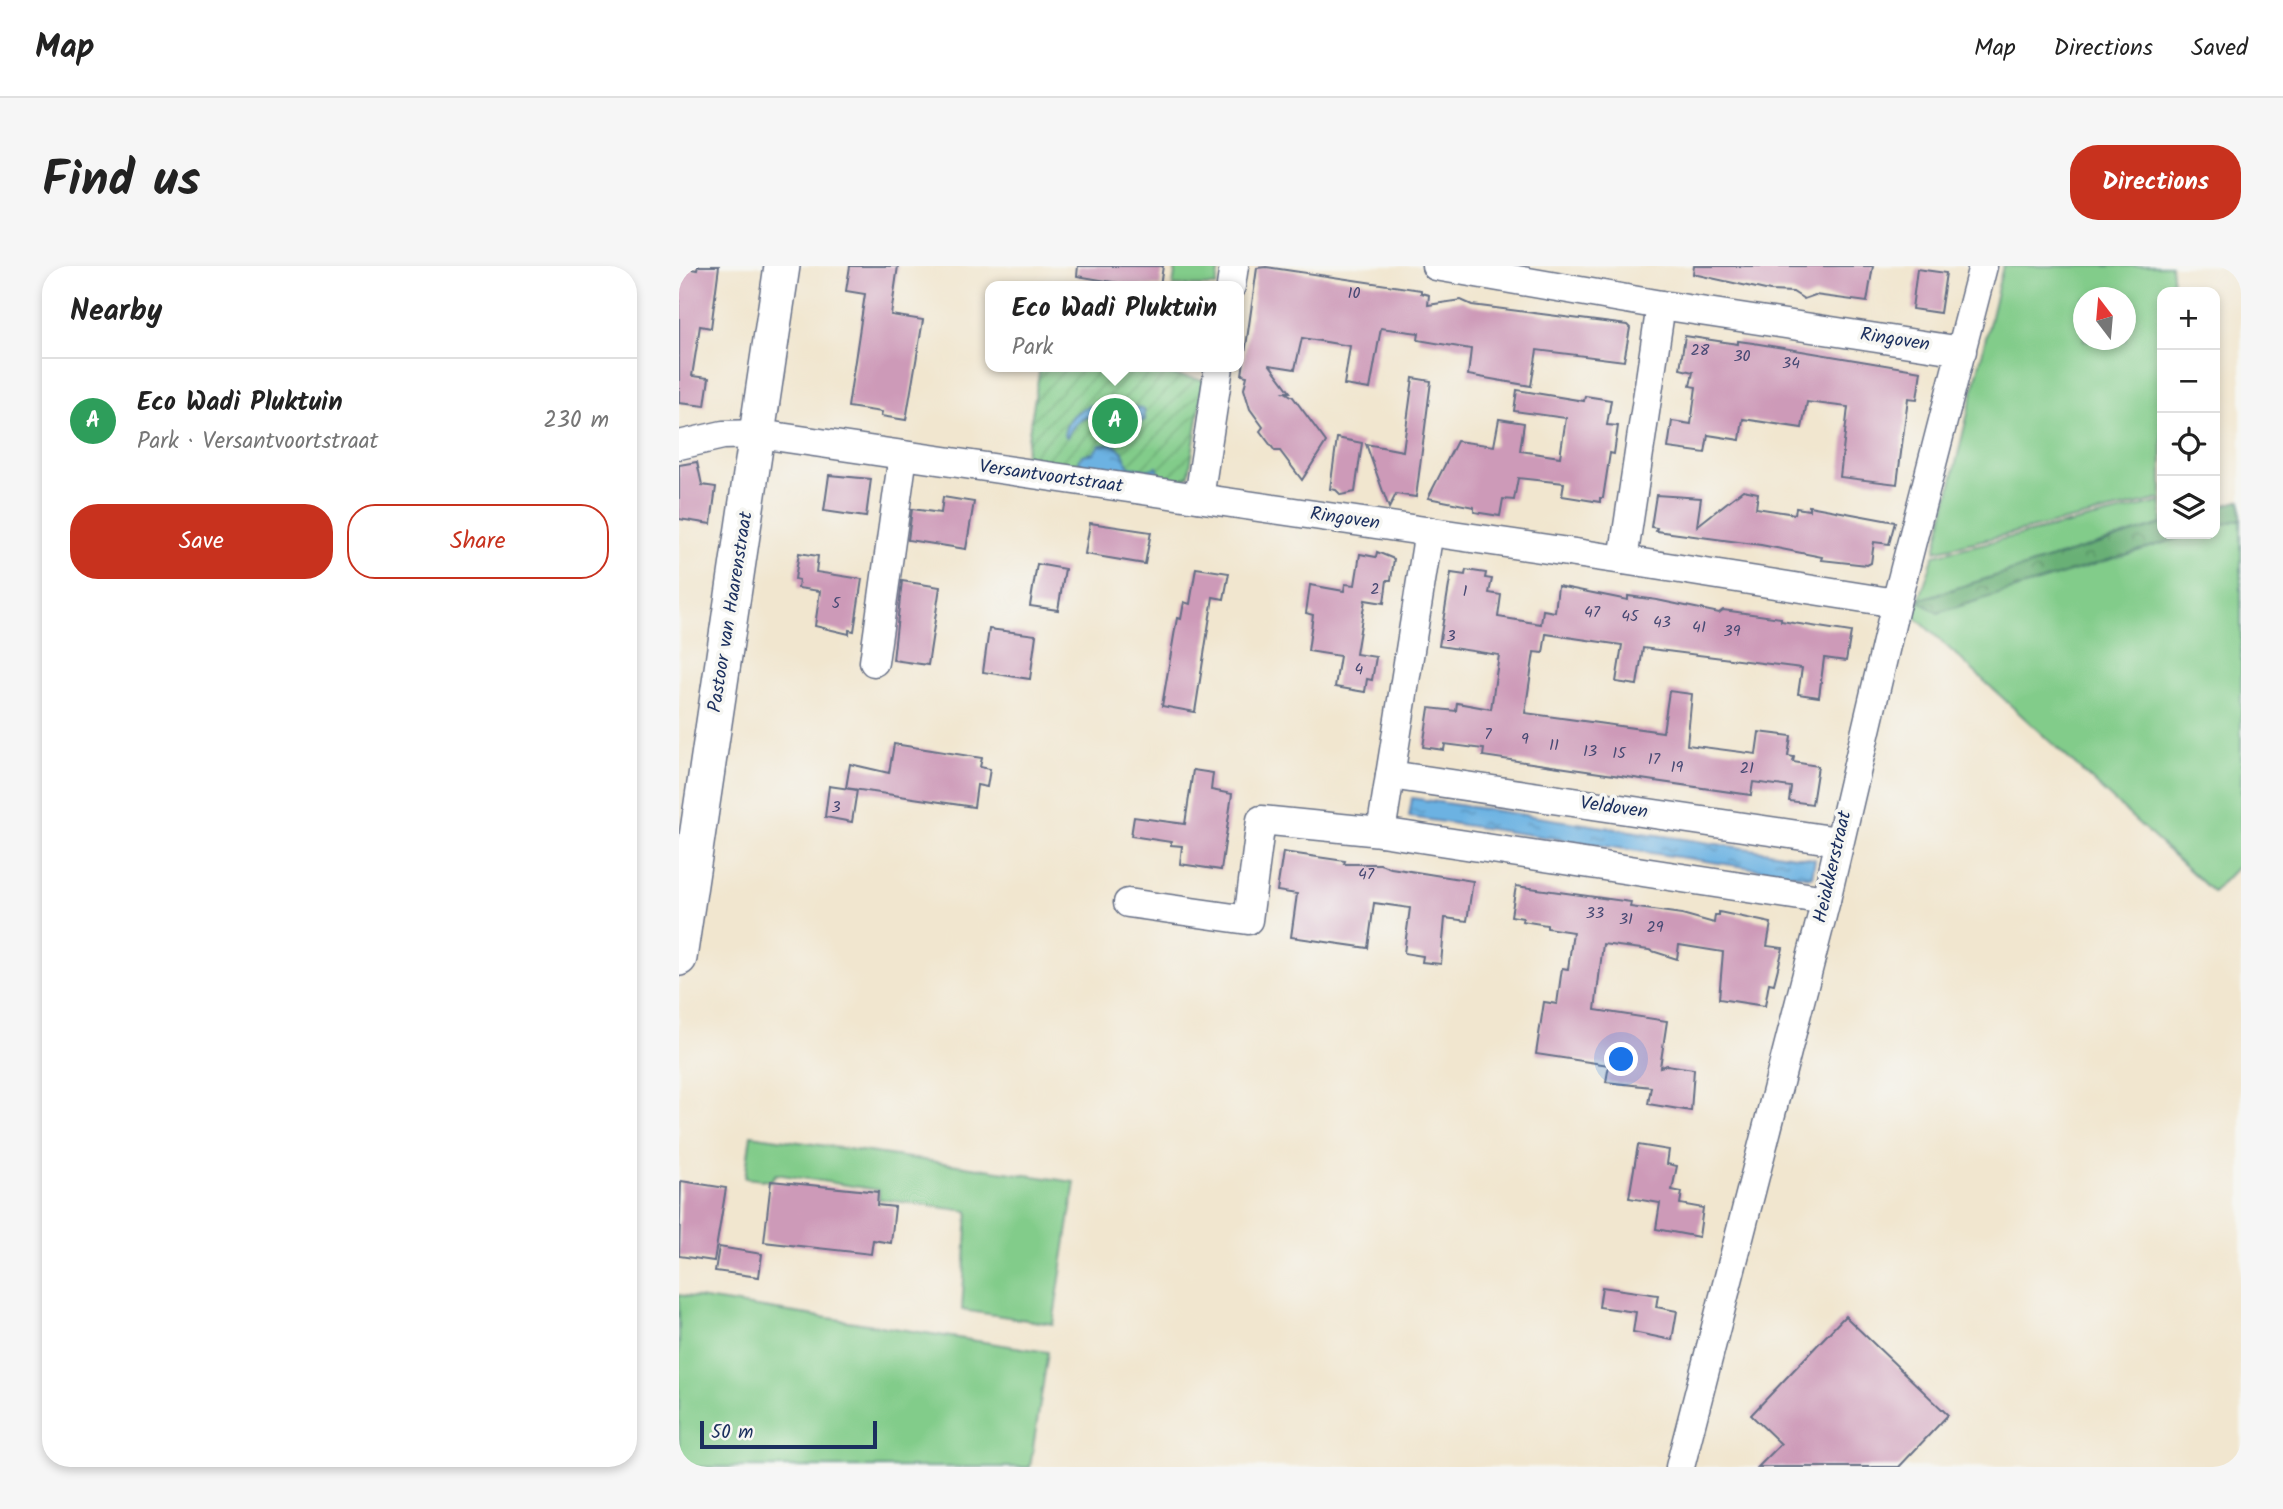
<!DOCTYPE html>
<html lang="en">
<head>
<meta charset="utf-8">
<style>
	body { margin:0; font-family:Kalam,sans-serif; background:#f6f6f6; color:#222 }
	.controls { position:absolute; right:21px; top:21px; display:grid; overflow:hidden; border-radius:14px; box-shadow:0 4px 10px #0003 }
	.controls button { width:63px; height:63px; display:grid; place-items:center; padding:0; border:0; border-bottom:2px solid #e0e0e0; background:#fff; color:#222; font:35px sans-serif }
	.compass { position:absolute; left:1394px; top:21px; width:63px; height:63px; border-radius:50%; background:#fff; box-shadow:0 4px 10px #0003; rotate:344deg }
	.scale { position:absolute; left:21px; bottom:18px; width:177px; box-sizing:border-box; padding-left:7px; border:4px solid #1b2f5e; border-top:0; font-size:19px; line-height:24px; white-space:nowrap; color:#1b2f5e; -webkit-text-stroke:5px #f6f6f2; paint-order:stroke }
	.you { position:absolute; left:943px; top:794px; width:24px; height:24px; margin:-18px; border:5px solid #fff; border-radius:50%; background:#1a73e8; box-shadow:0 0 0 10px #1a73e833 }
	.badge { display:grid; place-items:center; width:46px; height:46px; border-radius:50%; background:#c8321e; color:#fff; font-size:23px; font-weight:700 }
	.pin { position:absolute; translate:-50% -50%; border:4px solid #fff; box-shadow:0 2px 7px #0006 }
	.popup { position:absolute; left:306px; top:15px; width:259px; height:91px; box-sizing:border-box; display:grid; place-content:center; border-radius:14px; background:#fff; filter:drop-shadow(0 2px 5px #0005); font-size:23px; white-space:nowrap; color:#767676 }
	.popup b { font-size:26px; color:#222 }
	.popup::after { content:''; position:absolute; left:50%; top:100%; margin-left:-14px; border:14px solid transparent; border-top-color:#fff }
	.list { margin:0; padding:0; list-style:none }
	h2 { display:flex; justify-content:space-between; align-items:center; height:91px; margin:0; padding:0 28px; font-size:30px }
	h2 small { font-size:23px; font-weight:400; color:#767676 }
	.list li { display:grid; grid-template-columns:46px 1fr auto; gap:21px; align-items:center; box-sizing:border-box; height:126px; padding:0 28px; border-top:2px solid #e0e0e0 }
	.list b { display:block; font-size:26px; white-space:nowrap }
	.list p { margin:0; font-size:23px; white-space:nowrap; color:#767676 }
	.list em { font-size:23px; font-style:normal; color:#767676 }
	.actions { display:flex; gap:14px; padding:21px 28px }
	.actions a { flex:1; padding:16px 0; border:2px solid #c8321e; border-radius:28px; text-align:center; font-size:24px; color:#c8321e }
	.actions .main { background:#c8321e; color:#fff }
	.icon { flex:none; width:38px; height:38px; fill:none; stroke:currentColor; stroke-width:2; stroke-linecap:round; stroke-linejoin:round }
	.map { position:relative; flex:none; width:1562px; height:1201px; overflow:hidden; border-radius:28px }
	header { display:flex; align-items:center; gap:42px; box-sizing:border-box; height:98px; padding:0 35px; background:#fff; border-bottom:2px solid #e0e0e0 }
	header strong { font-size:33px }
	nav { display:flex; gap:38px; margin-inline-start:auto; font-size:24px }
	.intro { display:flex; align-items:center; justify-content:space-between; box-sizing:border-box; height:168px; padding:0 42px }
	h1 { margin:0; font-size:49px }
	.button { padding:18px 32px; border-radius:28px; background:#c8321e; color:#fff; font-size:24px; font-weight:700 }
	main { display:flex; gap:42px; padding:0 42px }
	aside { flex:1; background:#fff; border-radius:28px; box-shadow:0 4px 10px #0003 }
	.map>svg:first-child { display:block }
	.grass { fill:#82cc8a; stroke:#4e7e74; stroke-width:2; fill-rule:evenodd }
	.forest { fill:url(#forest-crowns); stroke:#42706a; stroke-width:2 }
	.garden { fill:url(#garden-furrows); stroke:#4e7e74; stroke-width:2 }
	.water { fill:url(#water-ripples); stroke:#4470a0; stroke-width:2 }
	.building { fill:#cd9ab8 }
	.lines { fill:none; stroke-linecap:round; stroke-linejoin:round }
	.minor-casing { stroke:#666f86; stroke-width:31 }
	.tertiary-casing { stroke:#666f86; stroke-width:38 }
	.minor { stroke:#fff; stroke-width:28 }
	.tertiary { stroke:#fff; stroke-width:35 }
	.labels { text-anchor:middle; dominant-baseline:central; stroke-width:7; stroke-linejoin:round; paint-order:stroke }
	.number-label { font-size:16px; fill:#484a74 }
	.street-label { font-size:19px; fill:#1b2f5e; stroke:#f6f6f2 }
</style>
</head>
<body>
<header>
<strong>Map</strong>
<nav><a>Map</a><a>Directions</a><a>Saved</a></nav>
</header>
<div class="intro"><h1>Find us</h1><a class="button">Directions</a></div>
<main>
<aside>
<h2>Nearby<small></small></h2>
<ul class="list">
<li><span class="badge" style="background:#2e9e5b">A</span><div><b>Eco Wadi Pluktuin</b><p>Park · Versantvoortstraat</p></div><em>230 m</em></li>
</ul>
<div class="actions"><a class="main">Save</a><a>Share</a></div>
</aside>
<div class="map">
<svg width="1562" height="1201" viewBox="0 0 1562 1201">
	<defs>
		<pattern id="forest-crowns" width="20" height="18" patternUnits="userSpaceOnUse" patternTransform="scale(1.75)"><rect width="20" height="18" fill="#69b076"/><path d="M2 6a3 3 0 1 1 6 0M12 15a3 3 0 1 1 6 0" fill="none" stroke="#569064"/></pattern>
		<pattern id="garden-furrows" width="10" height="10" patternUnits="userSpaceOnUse" patternTransform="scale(1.75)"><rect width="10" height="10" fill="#82cc8a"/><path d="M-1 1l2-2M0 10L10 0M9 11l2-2" fill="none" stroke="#6aa674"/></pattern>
		<pattern id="water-ripples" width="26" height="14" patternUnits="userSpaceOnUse" patternTransform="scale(1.75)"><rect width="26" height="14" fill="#6cb2e2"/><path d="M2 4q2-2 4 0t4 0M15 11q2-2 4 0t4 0" fill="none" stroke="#5891ba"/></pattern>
	</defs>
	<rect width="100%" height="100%" fill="#f6f6f2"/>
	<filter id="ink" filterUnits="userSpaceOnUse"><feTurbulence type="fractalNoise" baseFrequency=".0143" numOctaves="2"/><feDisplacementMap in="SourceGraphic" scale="14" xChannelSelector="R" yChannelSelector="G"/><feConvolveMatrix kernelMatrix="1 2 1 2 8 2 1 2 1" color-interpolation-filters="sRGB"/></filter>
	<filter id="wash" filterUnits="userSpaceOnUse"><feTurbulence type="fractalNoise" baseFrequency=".00686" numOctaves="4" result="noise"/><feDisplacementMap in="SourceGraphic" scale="28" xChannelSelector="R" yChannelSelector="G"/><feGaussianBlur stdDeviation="1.57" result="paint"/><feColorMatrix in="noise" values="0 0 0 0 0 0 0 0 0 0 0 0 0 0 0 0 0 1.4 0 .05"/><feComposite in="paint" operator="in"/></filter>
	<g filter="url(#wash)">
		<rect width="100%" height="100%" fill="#f1e6cf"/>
		<g class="grass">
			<polygon points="497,0 540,0 537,20 494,20"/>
			<path d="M 1324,0 L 1492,0 L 1495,26 L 1483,26 L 1483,258 L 1240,334 L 1513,268 L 1536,268 L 1536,261 L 1562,253 L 1562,597 L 1534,626 L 1235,350 L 1255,289 L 1483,236 L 1482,233 L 1256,285 ZM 1405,32 L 1447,32 L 1447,74 L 1405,74 Z"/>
			<polygon points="72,869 396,916 374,1058 283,1044 289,945 200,933 200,924 97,908 91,915 66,912"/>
			<polygon points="0,1029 369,1086 351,1201 0,1201"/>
		</g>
		<g class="forest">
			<polygon points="1562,234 1562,253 1536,261 1536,242"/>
			<polygon points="1483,258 1483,268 1513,268 1259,347 1239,334"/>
		</g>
		<polygon class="garden" points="361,101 444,101 525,114 510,209 503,216 345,196"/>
		<g class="water">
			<path d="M 426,137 L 460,142 L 465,144 L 466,154 L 450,161 L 444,172 L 433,172 L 440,153 L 435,148 C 415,146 397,150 388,171 L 385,169 C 388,148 406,139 426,137 Z"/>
			<polygon points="434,178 443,185 450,201 468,204 478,201 481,210 403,200 400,195 403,189 414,187 421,179"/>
			<polygon points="733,532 1136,593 1133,611 730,551"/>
		</g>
		<g id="blocks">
			<g class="building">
				<polygon points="19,0 40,0 32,62 21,60 13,110 30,112 26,140 0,137 0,1 18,4"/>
				<polygon points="171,0 219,0 212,49 244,54 227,154 202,150 203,146 169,141 186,28 167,25"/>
				<polygon points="399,0 484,0 481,20 457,20 398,10"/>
				<polygon points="1015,0 1194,0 1188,36 1136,29 1125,33 1114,26 1091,25 1014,8"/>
				<polygon points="587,1 742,24 742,27 750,29 749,39 782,34 793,39 948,59 951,62 945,95 858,84 852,120 789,109 792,83 739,74 740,67 702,62 691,123 665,119 671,80 623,72 616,103 591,99 611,126 606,126 614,131 647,176 623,214 601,185 596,185 581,165 584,161 571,143 565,123 568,110 563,109 578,2"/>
				<polygon points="1238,3 1267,7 1261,47 1233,43"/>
				<polygon points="1006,70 1059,78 1059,75 1074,77 1242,105 1238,133 1229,132 1218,218 1161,211 1169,141 1128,136 1123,162 1064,153 1061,174 1029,169 1026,187 989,182 993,155 1012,158 1017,121 1011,120 1014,106 1001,103"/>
				<polygon points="734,112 752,115 737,231 717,228 710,242 687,178 724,185"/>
				<polygon points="838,124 905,135 906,130 932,134 928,159 939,160 935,188 931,187 924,232 921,232 921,236 883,230 885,217 839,212 835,234 824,233 821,250 795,246 795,241 749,232 778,175 815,180 820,153 845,157 841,185 881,191 887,152 835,145"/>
				<polygon points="658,172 683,177 676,226 662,229 657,224 651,223"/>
				<polygon points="18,196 23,219 37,221 32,258 0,253 0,199"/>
				<polygon points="150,209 192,213 187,251 145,245"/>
				<polygon points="1064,224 1079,227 1077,242 1116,248 1117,242 1130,244 1130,240 1216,256 1210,278 1195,276 1192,297 1188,299 1142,294 1143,291 1082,279 977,265 978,262 972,261 977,229 1022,232 1018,260"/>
				<polygon points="264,231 295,236 287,283 229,274 233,243 262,247"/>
				<polygon points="411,257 472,266 466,298 406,288"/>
				<polygon points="698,286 715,293 712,314 708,314 705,337 686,334 677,388 697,391 693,414 688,413 686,426 656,421 661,390 629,385 634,349 627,347 631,319 665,325 666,318 676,319 681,288 697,291"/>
				<polygon points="120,287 139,290 137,306 183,313 175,365 170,364 170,368 136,360 141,325 119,322 120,314 116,313"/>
				<polygon points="358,298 386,303 379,344 351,340"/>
				<polygon points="517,302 550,307 545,333 534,331 516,446 483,440 498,352 502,353 505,336 511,338"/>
				<polygon points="787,304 807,307 806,312 813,313 810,327 822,329 819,351 862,358 864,344 876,346 879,320 949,334 949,330 978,334 1040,347 1044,344 1102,352 1102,355 1114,357 1172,366 1167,395 1145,392 1140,431 1119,428 1123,402 964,382 958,419 937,416 943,379 867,368 864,387 855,386 846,447 984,466 990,425 1013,428 1008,479 1077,488 1080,466 1112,470 1109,490 1115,491 1114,496 1139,500 1133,538 1110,535 1112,521 1074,516 1072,529 804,490 805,483 766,478 765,484 744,481 750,442 777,445 778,437 812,443 820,389 760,380 772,307 786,309"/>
				<polygon points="223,315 261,321 249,399 214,394"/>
				<polygon points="310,363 357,369 351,413 304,406"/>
				<polygon points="215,478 303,492 301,501 311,503 308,521 298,519 295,541 167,522 171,498 210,507"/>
				<polygon points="514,504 534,507 532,524 553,528 542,604 501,598 503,580 492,579 492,576 452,570 455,551 506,558"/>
				<polygon points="150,520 178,524 173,556 146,551"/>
				<polygon points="604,586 666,595 665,598 701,598 712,602 794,615 788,655 766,652 762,698 743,696 744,690 725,687 731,642 695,637 689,682 612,671 618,628 598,625"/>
				<polygon points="837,620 952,636 951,641 1003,648 1035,657 1036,649 1040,649 1040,646 1092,657 1088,680 1104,682 1095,718 1090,717 1086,740 1040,733 1044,686 1000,679 998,693 970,684 924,678 916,744 988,755 981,801 988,799 1015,803 1012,845 969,838 972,821 927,816 930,799 857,788 865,736 878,738 883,702 889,703 894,666 868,662 868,659 843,655 844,652 832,650"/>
				<polygon points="959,879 990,884 988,898 998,900 993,924 1003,926 1001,938 1024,942 1020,971 977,963 981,937 950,932"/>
				<polygon points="2,915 47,922 35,995 0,990"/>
				<polygon points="92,915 199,926 198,939 216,941 212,977 194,974 192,988 85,976"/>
				<polygon points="40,981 83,988 80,1011 36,1005"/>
				<polygon points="923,1021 979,1029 977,1041 998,1045 993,1074 954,1066 957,1046 920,1041"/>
				<polygon points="1166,1050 1269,1149 1220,1201 1079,1201 1102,1178 1072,1149"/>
			</g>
		</g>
	</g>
	<g filter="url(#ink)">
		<use href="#blocks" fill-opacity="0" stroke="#666f86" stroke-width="2"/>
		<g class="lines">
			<g class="minor-casing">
				<g id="minor">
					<polyline points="757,0 982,39 1283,85"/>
					<polyline points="552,20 555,0"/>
					<polyline points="0,179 44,169 80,168 944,294 1217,337"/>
					<polyline points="520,232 540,101"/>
					<polyline points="944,294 982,39"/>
					<polyline points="195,396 224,189"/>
					<polyline points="711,509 1159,575"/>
					<polyline points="702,566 1147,634"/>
					<polyline points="449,637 569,654 582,554 702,566 750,265"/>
					<polyline points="1001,1201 1147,634 1217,337 1304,0"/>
				</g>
			</g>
			<g class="tertiary-casing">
				<polyline id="tertiary" points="0,692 103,0"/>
			</g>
			<use href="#minor" class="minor"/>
			<use href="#tertiary" class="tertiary"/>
		</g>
	</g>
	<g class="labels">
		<g class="number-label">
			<text x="675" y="27">10</text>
			<text x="1021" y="84">28</text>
			<text x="1063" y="90">30</text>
			<text x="1112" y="97">34</text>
			<text x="696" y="323">2</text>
			<text x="786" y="325">1</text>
			<text x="157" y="337">5</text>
			<text x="913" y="346">47</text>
			<text x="951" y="350">45</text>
			<text x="983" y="356">43</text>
			<text x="1020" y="361">41</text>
			<text x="1053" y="365">39</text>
			<text x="772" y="370">3</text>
			<text x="680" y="403">4</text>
			<text x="809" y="468">7</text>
			<text x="846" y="473">9</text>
			<text x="875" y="479">11</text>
			<text x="911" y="485">13</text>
			<text x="940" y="487">15</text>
			<text x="975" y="493">17</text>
			<text x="998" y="501">19</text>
			<text x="1068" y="502">21</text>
			<text x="157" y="541">3</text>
			<text x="687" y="608">47</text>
			<text x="916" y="647">33</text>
			<text x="947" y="653">31</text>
			<text x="976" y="661">29</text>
		</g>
		<g class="street-label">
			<text transform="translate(1216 74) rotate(9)">Ringoven</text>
			<text transform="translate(372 211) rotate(8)">Versantvoortstraat</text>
			<text transform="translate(666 253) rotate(8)">Ringoven</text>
			<text transform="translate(52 346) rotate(-81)">Pastoor van Haarenstraat</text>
			<text transform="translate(935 542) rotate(8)">Veldoven</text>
			<text transform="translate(1154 601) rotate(-77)">Heiakkerstraat</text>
		</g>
	</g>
</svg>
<div class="controls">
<button>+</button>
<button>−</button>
<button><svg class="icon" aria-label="locate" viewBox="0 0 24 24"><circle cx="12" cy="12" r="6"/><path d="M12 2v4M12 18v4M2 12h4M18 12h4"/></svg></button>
<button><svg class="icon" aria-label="layers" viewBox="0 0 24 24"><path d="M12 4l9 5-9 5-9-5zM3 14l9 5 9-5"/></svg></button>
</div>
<svg class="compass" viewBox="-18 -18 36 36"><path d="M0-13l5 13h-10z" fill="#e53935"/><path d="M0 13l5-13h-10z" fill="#767676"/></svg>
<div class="scale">50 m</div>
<div class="you"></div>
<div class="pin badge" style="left:436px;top:155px;background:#2e9e5b">A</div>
<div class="popup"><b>Eco Wadi Pluktuin</b>Park</div>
</div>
</main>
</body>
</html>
